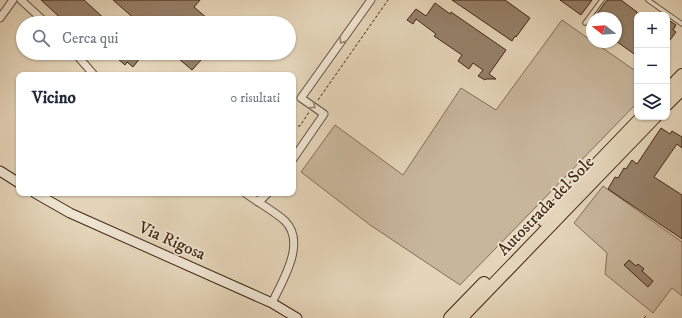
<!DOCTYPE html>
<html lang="it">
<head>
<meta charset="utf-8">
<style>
	body { margin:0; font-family:"IM FELL DW Pica",serif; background:#f2f2f3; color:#1f2937 }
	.controls { position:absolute; right:12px; top:12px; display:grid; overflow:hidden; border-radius:8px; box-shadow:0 1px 3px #0004 }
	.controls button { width:36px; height:36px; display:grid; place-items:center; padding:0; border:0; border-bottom:1px solid #e0e1e3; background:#fff; color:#1f2937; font:20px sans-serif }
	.compass { position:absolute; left:586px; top:12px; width:36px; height:36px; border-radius:50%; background:#fff; box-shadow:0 1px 3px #0004; rotate:287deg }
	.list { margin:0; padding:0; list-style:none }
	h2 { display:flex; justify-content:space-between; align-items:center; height:52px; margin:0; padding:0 16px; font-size:17px }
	h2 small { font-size:13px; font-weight:400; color:#747a83 }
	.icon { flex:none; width:22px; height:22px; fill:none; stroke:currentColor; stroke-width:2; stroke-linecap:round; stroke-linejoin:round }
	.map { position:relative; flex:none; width:682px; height:318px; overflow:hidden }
	.search { position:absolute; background:#fff; box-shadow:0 1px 3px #0004; left:16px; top:16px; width:280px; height:44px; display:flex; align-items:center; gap:10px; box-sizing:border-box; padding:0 14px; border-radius:22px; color:#747a83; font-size:15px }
	.panel { position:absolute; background:#fff; box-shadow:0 1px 3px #0004; left:16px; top:72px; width:280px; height:124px; border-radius:8px }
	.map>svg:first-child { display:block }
	.green { fill:#c8b69c; stroke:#846e58 }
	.building { fill:#968069; stroke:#412613 }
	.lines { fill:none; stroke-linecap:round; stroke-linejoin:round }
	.service-casing { stroke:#6a523c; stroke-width:5.5 }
	.minor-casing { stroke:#6a523c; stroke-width:9 }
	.secondary-casing { stroke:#412613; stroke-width:11 }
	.motorway-casing { stroke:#412613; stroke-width:14 }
	.path { stroke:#412613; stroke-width:1; stroke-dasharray:3 2; stroke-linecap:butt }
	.service { stroke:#ede3d1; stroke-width:3.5 }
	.minor { stroke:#ede3d1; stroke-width:7 }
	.secondary { stroke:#ede3d1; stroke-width:9 }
	.motorway { stroke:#e4d4b8; stroke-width:12 }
	.oneway { stroke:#978472 }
	.labels { text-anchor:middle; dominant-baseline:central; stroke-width:3.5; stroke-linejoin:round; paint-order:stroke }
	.street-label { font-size:17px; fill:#412613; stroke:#ede3d1 }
</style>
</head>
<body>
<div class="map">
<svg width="682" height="318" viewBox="0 0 682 318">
	<rect width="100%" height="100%" fill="#e4d4b8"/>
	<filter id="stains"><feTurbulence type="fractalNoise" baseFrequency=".005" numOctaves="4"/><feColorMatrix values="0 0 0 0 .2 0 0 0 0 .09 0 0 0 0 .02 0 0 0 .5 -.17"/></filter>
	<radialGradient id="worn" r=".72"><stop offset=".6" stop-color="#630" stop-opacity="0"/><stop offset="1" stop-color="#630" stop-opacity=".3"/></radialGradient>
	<g class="green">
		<polygon points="562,20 592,41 592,42 594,42 637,72 637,103 460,285 370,225 301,172 335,125 403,175 461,88 496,110"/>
		<polygon points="603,186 682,242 682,296 672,288 653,313 605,274 607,253 574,223"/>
	</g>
	<g class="building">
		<polygon points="41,0 84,0 109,23 66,23"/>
		<polygon points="113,0 200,0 194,7 208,19 204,23 136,23 137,21"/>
		<polygon points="452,0 505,0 530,18 516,37 515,36 512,41"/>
		<polygon points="560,0 592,0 581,15"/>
		<polygon points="607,0 621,0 637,12 637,56 616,41 616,18 594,18"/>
		<polygon points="435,3 450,14 451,12 506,50 489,74 496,79 486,79 485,80 478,76 483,70 473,63 469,69 458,61 462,55 434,36 436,34 416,19 413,24 407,20 416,9 426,16"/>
		<polygon points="667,19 676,25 673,30 676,32 670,40 667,38"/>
		<polygon points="121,53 144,53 133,67 127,62 125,65 117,58"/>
		<polygon points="172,53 195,53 202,59 192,70"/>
		<polygon points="661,128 670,134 672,131 682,137 682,148 677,144 654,177 682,195 682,239 608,189 615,177 618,178 624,168 626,169 632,160 637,164"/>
		<polygon points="629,260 636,266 638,264 644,269 642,271 653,281 648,287 624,265"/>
	</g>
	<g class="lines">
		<g class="service-casing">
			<g id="service">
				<polyline points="648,0 682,24"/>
				<polyline points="585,23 602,0"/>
			</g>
		</g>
		<g class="minor-casing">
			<g id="minor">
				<polyline points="21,0 46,23"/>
				<polyline points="0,18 13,0"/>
				<polyline points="75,53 94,75"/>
				<polyline points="293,159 324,114 301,98 371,0"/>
				<path d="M 245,193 C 257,202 274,211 285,221 C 307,243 282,281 272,303"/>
				<polyline points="257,201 263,198 268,193"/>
			</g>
		</g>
		<g class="secondary-casing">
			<g id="secondary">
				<polyline points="0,171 19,183"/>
				<polyline points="35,193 70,213 272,303 297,318"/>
			</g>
		</g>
		<g class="motorway-casing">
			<g id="motorway">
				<polyline points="667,91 682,75"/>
				<polyline points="667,104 682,89"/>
				<polyline points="543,220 642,117"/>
				<polyline points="450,318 484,283"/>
				<polyline points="461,318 655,117"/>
			</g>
		</g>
		<g class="path">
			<polyline points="318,100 388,0"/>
			<polyline points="293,126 300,126 309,112"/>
			<polyline points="644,318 647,315"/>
		</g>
		<use href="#service" class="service"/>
		<use href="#minor" class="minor"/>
		<use href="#secondary" class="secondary"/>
		<use href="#motorway" class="motorway"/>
	</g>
	<defs><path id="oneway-chevron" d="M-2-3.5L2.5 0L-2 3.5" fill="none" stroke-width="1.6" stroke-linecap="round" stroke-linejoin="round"/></defs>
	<g class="oneway">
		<use href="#oneway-chevron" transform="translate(342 41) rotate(125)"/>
		<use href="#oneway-chevron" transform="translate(313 106) rotate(36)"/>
	</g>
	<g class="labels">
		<g class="street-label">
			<text transform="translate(546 206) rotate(-46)">Autostrada del Sole</text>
			<text transform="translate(172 241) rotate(24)">Via Rigosa</text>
		</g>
	</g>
	<rect width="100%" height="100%" filter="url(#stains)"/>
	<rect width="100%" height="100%" fill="url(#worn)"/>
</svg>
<div class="controls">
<button>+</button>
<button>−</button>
<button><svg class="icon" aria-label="layers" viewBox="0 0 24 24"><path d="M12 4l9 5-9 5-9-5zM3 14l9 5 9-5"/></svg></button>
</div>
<svg class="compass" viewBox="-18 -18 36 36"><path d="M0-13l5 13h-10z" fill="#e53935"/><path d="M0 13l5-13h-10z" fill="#747a83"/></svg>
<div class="search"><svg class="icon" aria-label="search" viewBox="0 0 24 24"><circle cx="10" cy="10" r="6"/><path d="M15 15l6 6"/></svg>Cerca qui</div>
<section class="panel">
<h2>Vicino<small>0 risultati</small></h2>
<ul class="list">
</ul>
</section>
</div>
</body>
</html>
